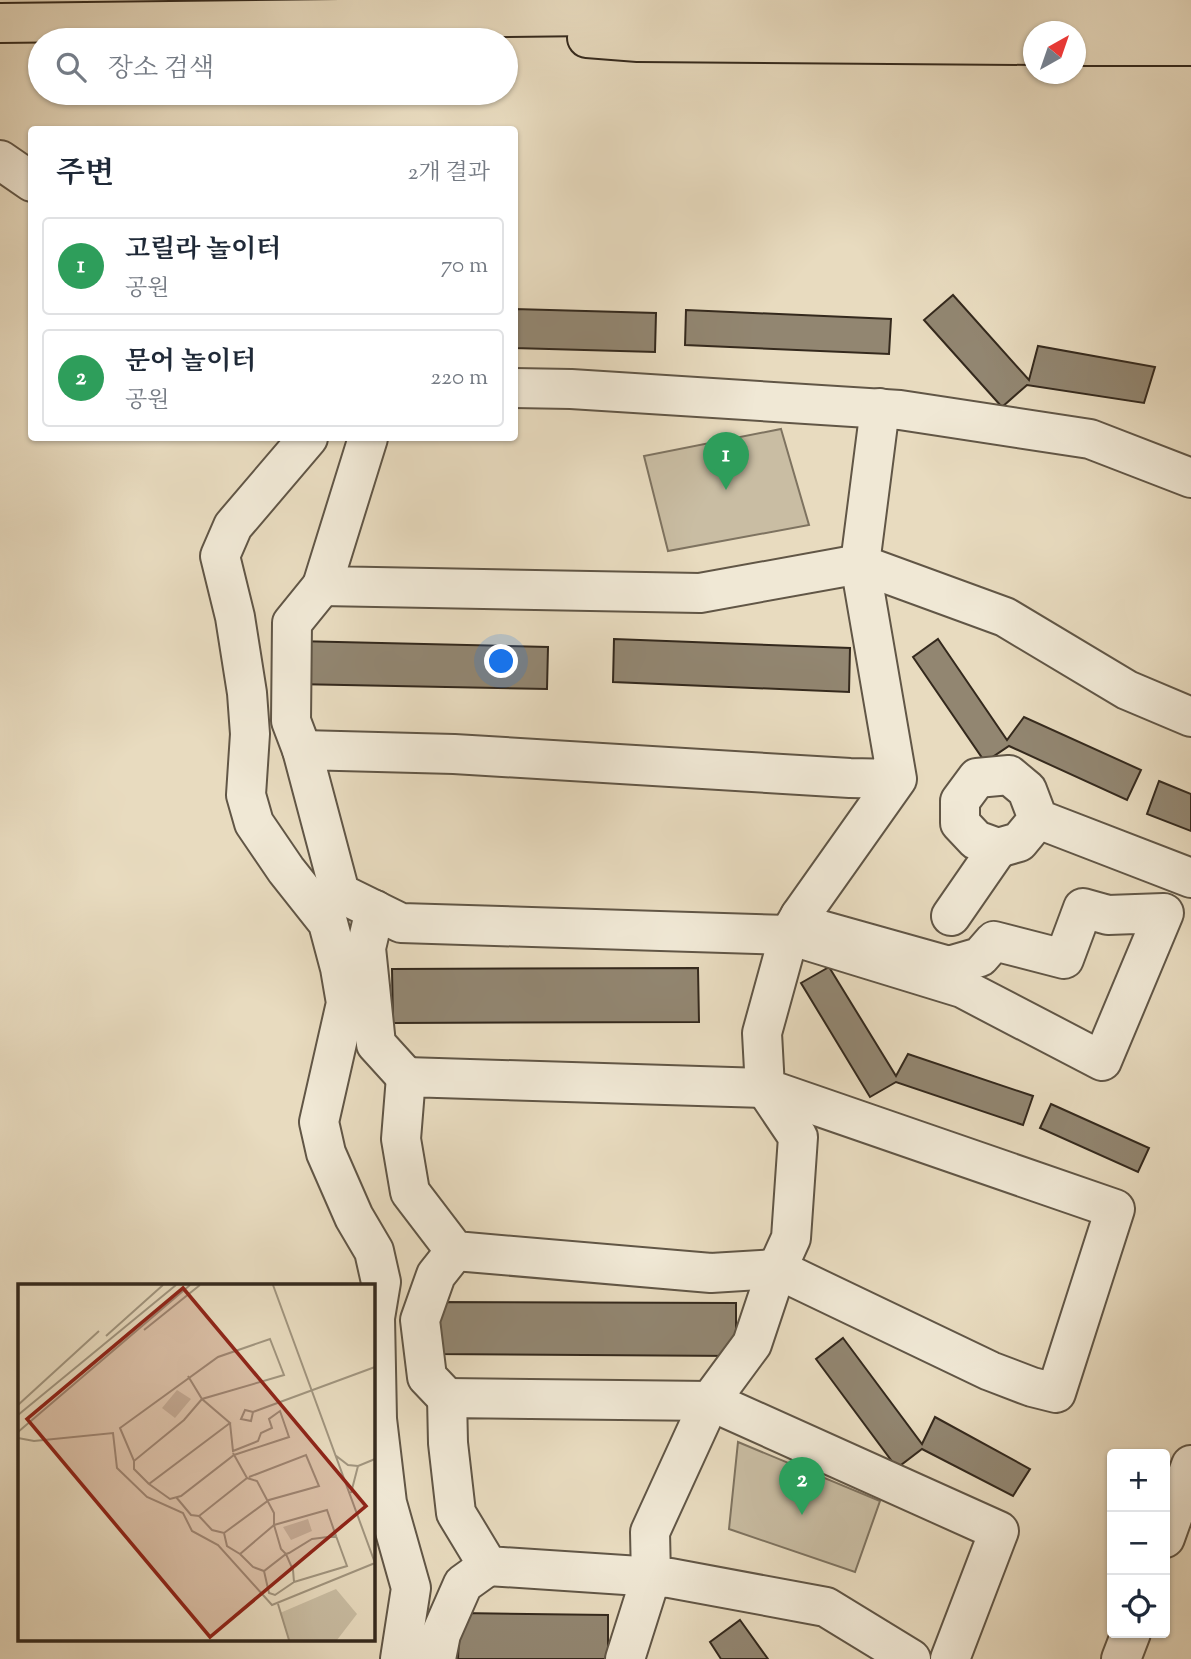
<!DOCTYPE html>
<html lang="ko">
<head>
<meta charset="utf-8">
<style>
	body { margin:0; font-family:"Sorts Mill Goudy","Noto Serif KR",serif; background:#f2f2f3; color:#1f2937 }
	.controls { position:absolute; right:21px; bottom:21px; display:grid; overflow:hidden; border-radius:7px; box-shadow:0 2px 5px #0004 }
	.controls button { width:63px; height:63px; display:grid; place-items:center; padding:0; border:0; border-bottom:2px solid #e0e1e3; background:#fff; color:#1f2937; font:35px sans-serif }
	.compass { position:absolute; left:1023px; top:21px; width:63px; height:63px; border-radius:50%; background:#fff; box-shadow:0 2px 5px #0004; rotate:40deg }
	.you { position:absolute; left:502px; top:662px; width:24px; height:24px; margin:-18px; border:5px solid #fff; border-radius:50%; background:#1a73e8; box-shadow:0 0 0 10px #1a73e833 }
	.badge { display:grid; place-items:center; width:46px; height:46px; border-radius:50%; background:#db2777; color:#fff; font-size:23px; font-weight:700 }
	.pin { position:absolute; translate:-50% -58px; filter:drop-shadow(0 2px 4px #0008) }
	.pin::after { content:''; position:absolute; top:37px; width:24px; height:21px; background:inherit; clip-path:polygon(0 0,100% 0,50% 100%) }
	.list { margin:0; padding:0; list-style:none }
	h2 { display:flex; justify-content:space-between; align-items:center; height:91px; margin:0; padding:0 28px; font-size:30px }
	h2 small { font-size:23px; font-weight:400; color:#747a83 }
	.list li { display:grid; grid-template-columns:46px 1fr auto; gap:21px; align-items:center; box-sizing:border-box; height:98px; margin:0 14px 14px; padding:0 14px; border:2px solid #e0e1e3; border-radius:7px }
	.list b { display:block; font-size:26px; white-space:nowrap }
	.list p { margin:0; font-size:23px; white-space:nowrap; color:#747a83 }
	.list em { font-size:23px; font-style:normal; color:#747a83 }
	.icon { flex:none; width:38px; height:38px; fill:none; stroke:currentColor; stroke-width:2; stroke-linecap:round; stroke-linejoin:round }
	.map { position:relative; flex:none; width:1191px; height:1659px; overflow:hidden }
	.search { position:absolute; background:#fff; box-shadow:0 2px 5px #0004; left:28px; top:28px; width:490px; height:77px; display:flex; align-items:center; gap:18px; box-sizing:border-box; padding:0 24px; border-radius:38px; color:#747a83; font-size:26px }
	.panel { position:absolute; background:#fff; box-shadow:0 2px 5px #0004; left:28px; top:126px; width:490px; height:315px; border-radius:7px }
	.map>svg:first-child { display:block }
	.green { fill:#c9bda3; stroke:#7e7360; stroke-width:2 }
	.building { fill:#928671; stroke:#34291d; stroke-width:2 }
	.lines { fill:none; stroke-linecap:round; stroke-linejoin:round }
	.minor-casing { stroke:#615646; stroke-width:42 }
	.major-casing { stroke:#34291d; stroke-width:42 }
	.minor { stroke:#f0e8d5; stroke-width:38 }
	.major { stroke:#e8dbbf; stroke-width:38 }
	.inset-road { fill:none; stroke:#a0947e; stroke-width:2 }
	.view { fill:#8f2418; fill-opacity:0.15; stroke:#8f2418; stroke-width:3.5 }
	.inset-edge { fill:none; stroke:#34291d; stroke-width:3.5 }
</style>
</head>
<body>
<div class="map">
<svg width="1191" height="1659" viewBox="0 0 1191 1659">
	<rect width="100%" height="100%" fill="#e8dbbf"/>
	<filter id="stains"><feTurbulence type="fractalNoise" baseFrequency=".00286" numOctaves="4"/><feColorMatrix values="0 0 0 0 .2 0 0 0 0 .09 0 0 0 0 .02 0 0 0 .5 -.17"/></filter>
	<radialGradient id="worn" r=".72"><stop offset=".6" stop-color="#630" stop-opacity="0"/><stop offset="1" stop-color="#630" stop-opacity=".3"/></radialGradient>
	<g class="green">
		<polygon points="781,429 809,525 668,551 644,456"/>
		<polygon points="738,1442 880,1501 855,1572 729,1529"/>
	</g>
	<g class="building">
		<polygon points="953,295 1029,380 1038,346 1155,367 1144,403 1027,385 1002,407 924,320"/>
		<polygon points="514,309 656,313 655,352 514,348"/>
		<polygon points="686,310 891,319 889,354 685,345"/>
		<polygon points="614,639 850,648 849,692 613,682"/>
		<polygon points="938,639 1007,740 1024,717 1141,770 1127,800 1009,746 985,762 913,657"/>
		<polygon points="295,641 548,647 547,689 294,684"/>
		<polygon points="1159,781 1191,794 1191,831 1147,814"/>
		<polygon points="829,967 896,1076 908,1054 1033,1096 1023,1125 896,1082 870,1097 801,983"/>
		<polygon points="698,968 699,1022 393,1023 392,969"/>
		<polygon points="1051,1104 1149,1148 1138,1172 1040,1128"/>
		<polygon points="432,1302 736,1303 736,1356 432,1354"/>
		<polygon points="843,1338 922,1444 935,1417 1030,1469 1013,1496 922,1449 897,1468 816,1359"/>
		<polygon points="460,1613 608,1615 608,1659 458,1659"/>
		<polygon points="740,1620 768,1659 721,1659 710,1642"/>
	</g>
	<g class="lines">
		<g class="minor-casing">
			<g id="minor">
				<polyline points="0,160 32,182"/>
				<polyline points="514,388 571,389 900,410 1090,439 1191,478"/>
				<polyline points="880,408 860,564 897,779 850,778 454,754 302,750 340,893 401,923 789,935 962,988 1102,1061 1164,913 1108,915 1083,908 1064,959 994,941 980,957 949,966 817,929 800,916 897,779"/>
				<polyline points="308,438 233,526 220,556 235,617 247,693 250,734 246,795 254,823 286,870 328,923 340,968 346,1003 319,1122 326,1153 354,1217 374,1251 381,1282 375,1318 377,1419 387,1503 411,1588 400,1659"/>
				<polyline points="368,438 322,586 700,593 860,564 1005,617 1127,690 1191,717"/>
				<polyline points="302,750 291,721 292,623 322,586"/>
				<polyline points="1038,819 1019,842 998,848 976,840 960,823 960,801 977,778 1009,775 1027,790 1038,819 1191,878"/>
				<polyline points="375,910 366,948 376,1044 406,1077"/>
				<polyline points="951,916 998,848"/>
				<polyline points="765,1088 1115,1209 1056,1393 1032,1387 990,1371 777,1269 711,1273 455,1251 410,1192 401,1139 406,1077 765,1088 762,1033 789,935 800,916"/>
				<polyline points="447,1398 427,1377 420,1320 436,1275 455,1251"/>
				<polyline points="1165,1538 1191,1465"/>
				<polyline points="436,1659 441,1634 463,1584 488,1566"/>
				<polyline points="625,1659 651,1577 650,1532 710,1401 752,1344 777,1269 791,1238 798,1137 765,1088"/>
				<polyline points="911,1659 826,1607 670,1578 488,1566 456,1513 448,1443 447,1398 710,1401 999,1531 950,1659"/>
				<polyline points="1121,1659 1131,1633"/>
			</g>
		</g>
		<g class="major-casing">
			<g id="major">
				<polyline points="0,23 1191,9"/>
				<polyline points="587,38 638,42 1034,45"/>
				<polyline points="1076,46 1191,46"/>
			</g>
		</g>
		<use href="#minor" class="minor"/>
		<use href="#major" class="major"/>
	</g>
	<g transform="translate(18 1284)">
		<rect width="357" height="357" fill="#e8dbbf"/>
		<path d="M 159,106 L 173,115 L 157,134 L 144,124 ZM 290,235 L 294,247 L 273,256 L 265,243 ZM 318,305 L 339,330 L 319,356 L 271,356 L 262,329 Z" fill="#c9bda3"/>
		<path class="inset-road" d="M 255,1 L 357,279M 126,46 L 182,1M 88,52 L 145,1M 252,55 L 266,91 L 184,115 L 166,136 L 116,177 L 102,144 L 200,73 ZM 170,92 L 184,115 L 212,139 L 131,200 L 152,215 L 163,212 L 216,171 L 271,153 L 262,127 L 251,135 L 254,144 L 243,149 L 240,157 L 215,167 L 212,139M 0,121 L 81,47M 235,128 L 233,137 L 223,135 L 227,126 L 235,128 L 357,83M 0,131 L 158,1M 0,148 L 172,1M 0,154 L 16,157 L 95,149 L 99,184 L 129,213 L 165,229 L 174,247 L 200,261 L 254,321 L 357,279M 215,169 L 229,194 L 181,232 L 194,246 L 206,249 L 251,216 L 301,202 L 288,171 L 231,193M 317,171 L 330,181 L 340,182M 116,177 L 116,185 L 131,200M 229,194 L 239,197 L 256,229 L 256,241 L 222,270 L 235,283 L 246,287 L 268,270 L 271,269 L 294,255 L 318,252 L 309,226 L 256,241 L 263,265 L 268,270 L 275,286 L 276,298 L 257,311 L 251,309 L 246,287M 333,209 L 340,182 L 357,175M 158,213 L 173,231 L 181,232M 206,249 L 209,262 L 222,270M 276,298 L 329,282 L 318,252M 260,320 L 271,356"/>
		<path class="view" d="M 165,4 L 348,222 L 192,353 L 9,135 Z"/>
		<rect width="357" height="357" class="inset-edge"/>
	</g>
	<rect width="100%" height="100%" filter="url(#stains)"/>
	<rect width="100%" height="100%" fill="url(#worn)"/>
</svg>
<div class="controls">
<button>+</button>
<button>−</button>
<button><svg class="icon" aria-label="locate" viewBox="0 0 24 24"><circle cx="12" cy="12" r="6"/><path d="M12 2v4M12 18v4M2 12h4M18 12h4"/></svg></button>
</div>
<svg class="compass" viewBox="-18 -18 36 36"><path d="M0-13l5 13h-10z" fill="#e53935"/><path d="M0 13l5-13h-10z" fill="#747a83"/></svg>
<div class="you"></div>
<div class="pin badge" style="left:726px;top:490px;background:#2e9e5b">1</div>
<div class="pin badge" style="left:802px;top:1515px;background:#2e9e5b">2</div>
<div class="search"><svg class="icon" aria-label="search" viewBox="0 0 24 24"><circle cx="10" cy="10" r="6"/><path d="M15 15l6 6"/></svg>장소 검색</div>
<section class="panel">
<h2>주변<small>2개 결과</small></h2>
<ul class="list">
<li><span class="badge" style="background:#2e9e5b">1</span><div><b>고릴라 놀이터</b><p>공원</p></div><em>70 m</em></li>
<li><span class="badge" style="background:#2e9e5b">2</span><div><b>문어 놀이터</b><p>공원</p></div><em>220 m</em></li>
</ul>
</section>
</div>
</body>
</html>
